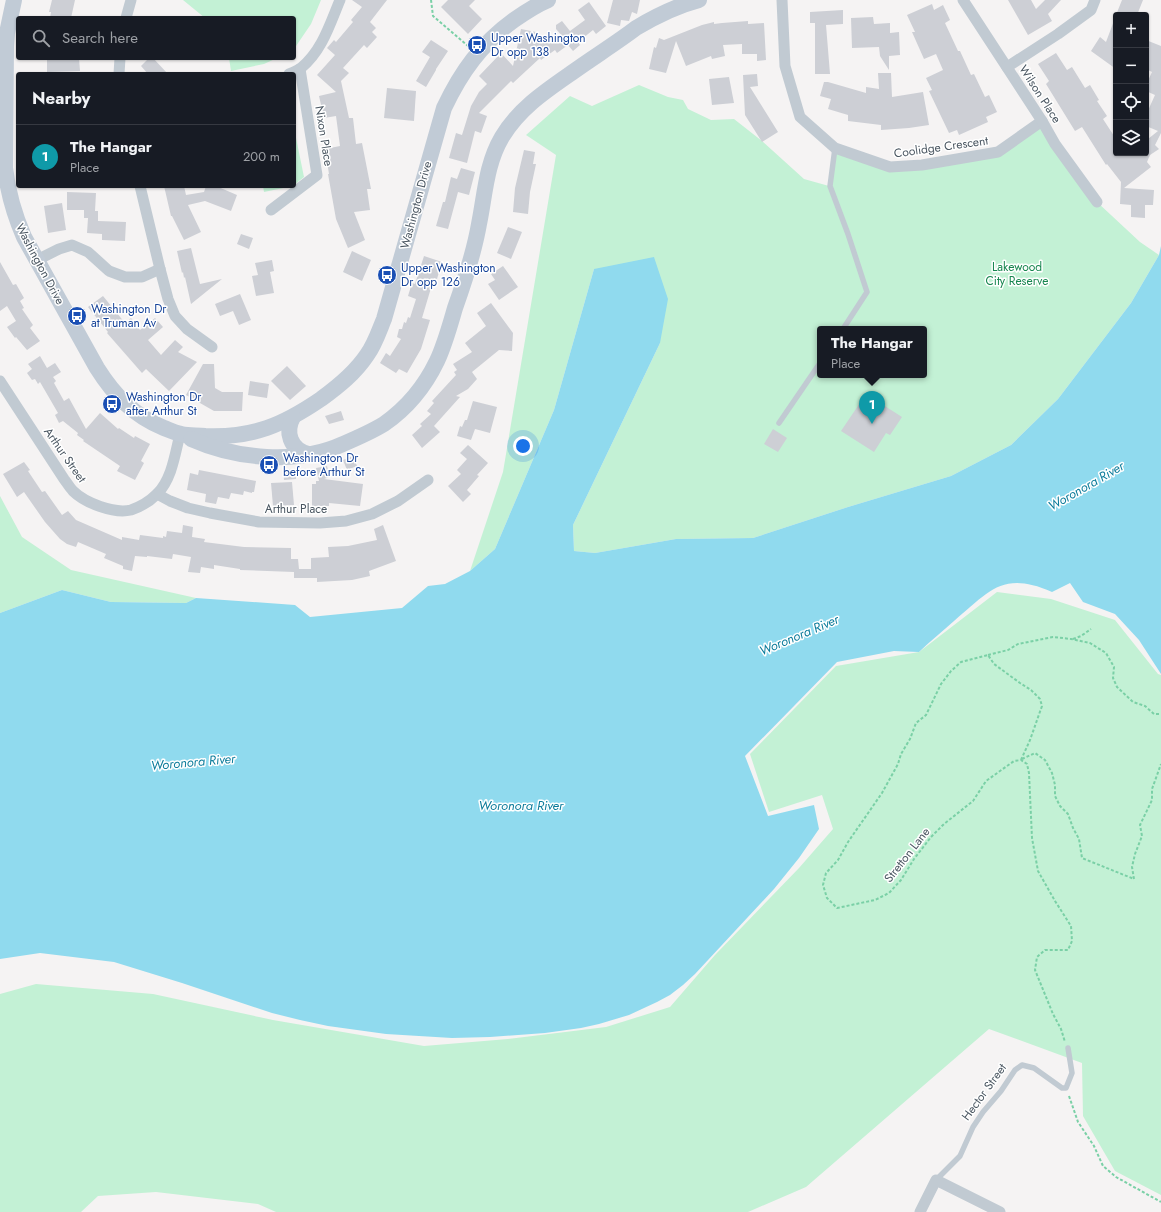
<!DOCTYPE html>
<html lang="en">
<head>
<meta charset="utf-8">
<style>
	body { margin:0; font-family:Jost,sans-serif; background:#20242c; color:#f1f3f6 }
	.controls { position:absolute; right:12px; top:12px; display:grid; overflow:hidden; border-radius:4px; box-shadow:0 1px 3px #0004 }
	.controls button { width:36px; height:36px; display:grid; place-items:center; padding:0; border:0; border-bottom:1px solid #363941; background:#171b24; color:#f1f3f6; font:20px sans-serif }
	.you { position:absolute; left:523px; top:446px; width:14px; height:14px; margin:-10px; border:3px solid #fff; border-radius:50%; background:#1a73e8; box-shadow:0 0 0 6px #1a73e833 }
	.badge { display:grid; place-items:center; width:26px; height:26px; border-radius:50%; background:#1a73e8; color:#fff; font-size:13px; font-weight:700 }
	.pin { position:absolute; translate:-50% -33px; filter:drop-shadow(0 1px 2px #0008) }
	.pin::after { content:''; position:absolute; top:21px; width:14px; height:12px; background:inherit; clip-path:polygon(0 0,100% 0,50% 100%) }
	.popup { position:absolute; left:817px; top:326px; width:110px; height:52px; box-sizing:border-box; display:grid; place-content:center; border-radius:4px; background:#171b24; filter:drop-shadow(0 1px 3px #0005); font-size:13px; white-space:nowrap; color:#9ea1a6 }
	.popup b { font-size:15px; color:#f1f3f6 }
	.popup::after { content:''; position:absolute; left:50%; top:100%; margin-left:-8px; border:8px solid transparent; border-top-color:#171b24 }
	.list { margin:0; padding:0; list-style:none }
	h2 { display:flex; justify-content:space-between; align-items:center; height:52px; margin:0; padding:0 16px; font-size:17px }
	h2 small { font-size:13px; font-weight:400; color:#9ea1a6 }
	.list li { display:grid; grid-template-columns:26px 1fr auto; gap:12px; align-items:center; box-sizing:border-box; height:64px; padding:0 16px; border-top:1px solid #363941 }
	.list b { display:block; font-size:15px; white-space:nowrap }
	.list p { margin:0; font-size:13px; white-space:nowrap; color:#9ea1a6 }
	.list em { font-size:13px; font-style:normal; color:#9ea1a6 }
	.icon { flex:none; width:22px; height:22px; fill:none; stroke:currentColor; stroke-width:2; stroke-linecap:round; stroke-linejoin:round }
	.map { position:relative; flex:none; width:1161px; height:1212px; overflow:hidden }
	.search { position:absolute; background:#171b24; box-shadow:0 1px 3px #0004; left:16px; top:16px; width:280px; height:44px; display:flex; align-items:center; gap:10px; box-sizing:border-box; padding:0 14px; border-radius:4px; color:#9ea1a6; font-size:15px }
	.panel { position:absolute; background:#171b24; box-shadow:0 1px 3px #0004; left:16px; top:72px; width:280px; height:116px; border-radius:4px }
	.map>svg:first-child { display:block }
	.green { fill:#c3f1d5; fill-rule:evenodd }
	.water { fill:#90daee }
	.building { fill:#cdcfd5 }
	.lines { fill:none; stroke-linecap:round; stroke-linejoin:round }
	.path { stroke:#7ad0a6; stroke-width:2; stroke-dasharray:3 2; stroke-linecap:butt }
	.lane { stroke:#c1cad2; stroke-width:5.5 }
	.street { stroke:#c1cad2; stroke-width:11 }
	.secondary { stroke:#c1cbd6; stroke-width:16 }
	.labels { text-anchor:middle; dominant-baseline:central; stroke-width:3; stroke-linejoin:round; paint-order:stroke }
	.transit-label { font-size:12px; fill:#164399; stroke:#fff; text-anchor:start }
	.street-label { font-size:12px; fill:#4a5661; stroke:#fff }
	.park-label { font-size:12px; fill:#17864f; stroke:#fff }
	.water-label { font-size:13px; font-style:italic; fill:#0c7c9b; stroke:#fff }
</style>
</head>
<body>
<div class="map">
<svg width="1161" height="1212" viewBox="0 0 1161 1212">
	<rect width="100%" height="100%" fill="#f5f3f3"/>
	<g class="green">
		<polygon points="183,0 321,0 311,24 294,49 294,18 205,18"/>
		<polygon points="229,58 277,58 264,64 231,71"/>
		<path d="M 639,85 L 668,97 L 683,100 L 688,109 L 711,120 L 734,119 L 762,141 L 804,179 L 829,186 L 835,148 L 890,167 L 998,152 L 1042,121 L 1097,202 L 1140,242 L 1159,255 L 1131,303 L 1058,399 L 1011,445 L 951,476 L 848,507 L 753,538 L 676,539 L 595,553 L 574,551 L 573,525 L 660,343 L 594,269 L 554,410 L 495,549 L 470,571 L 503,472 L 556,155 L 526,135 L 570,96 L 592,106 ZM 820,329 L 924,329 L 924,375 L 820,375 Z"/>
		<polygon points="294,128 304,177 294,185"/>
		<polygon points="263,186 293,186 264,192"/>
		<polygon points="0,496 22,537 71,570 196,598 186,603 111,602 62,590 0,613"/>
		<polygon points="997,592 1051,599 1115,620 1158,674 1161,675 1161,1195 1115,1171 1083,1116 1082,1063 989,1029 806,1187 748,1212 276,1212 258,1204 156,1192 98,1196 81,1212 0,1212 0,994 36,984 153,994 273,1020 424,1046 508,1039 606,1027 670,1007 715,955 799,868 833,829 822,795 769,812 750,754 836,666 919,652"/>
	</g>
	<path class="water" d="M 1161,246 L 1161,674 L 1139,640 L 1115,614 L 1083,602 L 1070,583 L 1052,592 C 1002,570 989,592 954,621 C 943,631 930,641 919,652 L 894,651 L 837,662 L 745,756 L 768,816 L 814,805 L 819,829 L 799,858 L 774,889 L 695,974 L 683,985 L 670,995 L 657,1002 L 629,1015 L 599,1024 L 581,1028 L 545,1033 L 490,1037 L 452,1038 L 386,1034 L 328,1026 L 300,1020 L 272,1013 L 182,983 L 114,962 L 40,953 L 0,959 L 0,613 L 62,590 L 111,602 L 186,603 L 196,598 L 295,605 L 310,617 L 402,608 L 428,586 L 445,584 L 470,571 L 495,549 L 554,410 L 594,269 L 654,257 L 668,299 L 660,343 L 573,525 L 574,551 L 595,553 L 676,539 L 753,538 L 848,507 L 951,476 L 1011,445 L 1058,399 L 1131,303 L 1159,255 Z"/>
	<g class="building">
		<polygon points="52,0 75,0 71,18 50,18 51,12 49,12"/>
		<polygon points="352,0 387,0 370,22 376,28 372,32 377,37 367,48 364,45 343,68 349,73 341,81 349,118 353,118 356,144 362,143 371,189 367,189 370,210 354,212 365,240 348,248 336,219 328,174 329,174 325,149 340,146 336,116 324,118 319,96 336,92 317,75 335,55 327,48 334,40 336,42 353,22 351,20 362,7"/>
		<polygon points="448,0 475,0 469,6 482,19 468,34 441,7"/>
		<polygon points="613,0 640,0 637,14 632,12 629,21 621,20 620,26 607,23"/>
		<polygon points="1008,0 1031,0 1036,9 1045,0 1061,0 1048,14 1052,21 1028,35"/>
		<polygon points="1122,0 1143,0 1137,15 1116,15"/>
		<polygon points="589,2 606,26 596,34 593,30 578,42 580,45 573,51 568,45 557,53 555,50 541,60 540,58 513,83 511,81 479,113 487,116 481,133 475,131 467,163 449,158 456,133 462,135 471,106 479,92 487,84 479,76 501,53 513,66 521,29 536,32 535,38 550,42 557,37 564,38 556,29 556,25 562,21 570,31 585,20 578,10"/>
		<polygon points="932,4 934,10 943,5 950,20 945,23 958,51 960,51 971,75 974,74 985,97 989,95 997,112 986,117 988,122 959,135 957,130 949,133 929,91 932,90 926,78 943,70 936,54 924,59 912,32 915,32 907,15"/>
		<polygon points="843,10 843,24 826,25 830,74 815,74 815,23 810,23 810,12"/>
		<polygon points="873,17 874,24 890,23 890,33 899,32 900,55 889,56 889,70 880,56 879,47 852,48 851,18"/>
		<polygon points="1115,18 1116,19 1116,69 1091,51 1100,37 1106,42"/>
		<polygon points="748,21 748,24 764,23 766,60 757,61 757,54 742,54 742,44 723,45 725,56 712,59 711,56 686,66 676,41 666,73 649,69 654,47 656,48 659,38 664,40 702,25 714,22 714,24 722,23"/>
		<polygon points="431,40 448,51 436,69 436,70 426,87 416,81 430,57 422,52"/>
		<polygon points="1146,40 1161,46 1161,133 1155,145 1159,149 1150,155 1147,162 1151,167 1124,188 1154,190 1153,205 1145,205 1145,218 1131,217 1131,205 1120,204 1121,182 1107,164 1106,165 1082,127 1075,131 1046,84 1049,81 1038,64 1056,53 1067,70 1072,67 1085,88 1090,85 1099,100 1097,101 1107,116 1103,119 1116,139 1116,153 1146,153 1146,138 1148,139 1158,131 1146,126 1146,115 1155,95 1146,91 1146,85 1152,72 1146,69"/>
		<polygon points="47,58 79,58 80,71 47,72"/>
		<polygon points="149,58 153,58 168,74 148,74 141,66"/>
		<polygon points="878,73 891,73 892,97 923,92 929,125 909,128 881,130 881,125 848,121 848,115 828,109 831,99 820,96 824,82 828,82 866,93 866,87 879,89"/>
		<polygon points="757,74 758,86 750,87 778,132 762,142 745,115 743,75"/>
		<polygon points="729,77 734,103 712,105 709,79"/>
		<polygon points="387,88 416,91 414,121 384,118"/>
		<polygon points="524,150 535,152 533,164 536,164 530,192 528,214 513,212 515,188"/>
		<polygon points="461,168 475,172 469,195 458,192 448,229 436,226 443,202 445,202 451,177 457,179"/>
		<polygon points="164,186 184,186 186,195 204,192 206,186 216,186 237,195 231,211 205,201 188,205 201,232 184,240 172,216 171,216"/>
		<polygon points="67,192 96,193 95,211 98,211 98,221 126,222 125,241 102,240 102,234 87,233 88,218 84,218 84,210 67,210"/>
		<polygon points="62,203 66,230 48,233 44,206"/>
		<polygon points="508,227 522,232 511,259 497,253"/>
		<polygon points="241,234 253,238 249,249 237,244"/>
		<polygon points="191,248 200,284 222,279 191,304 185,277 184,278 183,272 182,273 177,251"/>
		<polygon points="352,251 371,260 362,281 343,272"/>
		<polygon points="424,256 442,262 437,279 434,278 422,318 430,320 421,349 407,373 399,369 396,373 380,363 386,353 390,356 401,339 397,337 399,329 402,329 404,322 406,323 408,317 410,318 416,299 408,296 412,283 415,284"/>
		<polygon points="272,260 274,271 270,272 274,293 256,296 252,276 258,275 255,263"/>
		<polygon points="0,262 13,285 16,284 24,298 20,301 24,308 22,309 33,325 30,328 40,341 27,350 16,337 15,338 7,327 16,321 7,306 0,311"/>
		<polygon points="503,266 518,287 499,300 488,284 495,280 491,274"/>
		<polygon points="240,294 251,320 239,325 233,311 220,316 215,304"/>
		<polygon points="103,296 125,323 131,318 140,330 155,318 163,327 148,340 161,355 175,340 183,347 178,352 197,362 169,391 146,369 142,373 107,333 108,332 88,307"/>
		<polygon points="491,303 513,333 512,351 499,350 472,372 477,379 468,389 456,396 460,397 434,426 440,432 422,448 412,435 422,426 420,424 431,414 427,411 434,403 432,401 456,375 454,372 457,370 453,364 472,352 465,343 486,326 477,313"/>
		<polygon points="40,356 47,368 55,363 61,372 53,377 56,381 54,383 64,401 69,398 86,429 100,413 118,429 119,428 134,438 135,436 150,444 141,461 144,463 135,480 117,471 120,466 83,441 84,440 77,435 78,433 63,421 59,423 55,415 58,413 40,382 38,384 35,379 32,380 27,373 32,369 28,364"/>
		<polygon points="203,364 214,364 215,388 222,392 243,392 242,411 214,411 186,395"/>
		<polygon points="287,366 306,386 290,400 271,381"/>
		<polygon points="250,381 269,384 267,398 248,395"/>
		<polygon points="866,394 902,417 890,435 886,433 874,452 841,431"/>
		<polygon points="473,401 497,407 490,433 475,429 471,440 457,436 460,426 462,427 465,420 467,420"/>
		<polygon points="341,411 344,420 329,424 325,416"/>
		<polygon points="773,429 787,438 778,452 764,444"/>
		<polygon points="468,445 488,463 477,475 479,476 467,490 471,494 463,502 448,486 461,474 457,470 467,459 460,453"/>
		<polygon points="353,456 357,466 347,470 343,460"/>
		<polygon points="24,462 30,470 28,471 42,492 45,491 62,515 68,511 76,520 122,540 122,537 139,540 140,535 163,538 163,536 166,537 167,531 182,533 183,525 193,527 192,537 205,539 204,542 244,547 291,548 291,559 298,559 299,569 311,569 311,558 329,557 328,547 348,546 377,540 374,529 383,525 396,561 369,571 370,576 352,580 317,582 317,578 294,578 294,572 240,570 240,569 214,565 214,569 201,567 200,573 188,572 191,557 173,554 172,559 147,556 147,557 135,556 132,571 123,569 123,566 104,558 106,554 78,542 76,547 67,544 60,539 45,522 24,492 17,497 3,474"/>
		<polygon points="327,466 330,477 324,479 363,484 360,506 329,503 329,506 312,506 312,484 316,484 316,481 319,481 316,468"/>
		<polygon points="295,469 296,479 284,480 283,470"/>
		<polygon points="199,470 256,481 254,492 252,492 252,493 244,491 243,495 231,493 229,499 218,497 216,504 205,502 206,494 187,490 190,473 198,475"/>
		<polygon points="292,482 294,505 273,506 271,483"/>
	</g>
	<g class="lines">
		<g class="path">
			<polyline points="431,0 433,16 468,46"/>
			<polyline points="1073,639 1081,636 1091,629"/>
			<polyline points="988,655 1008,650 1018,644 1053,637 1071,639 1090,643 1106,653 1114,667 1113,678 1117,687 1133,702 1145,706 1154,714 1161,714"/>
			<polyline points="1022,759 1035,753 1045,760 1052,773 1055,785 1055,796 1060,806 1068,814 1073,828 1079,839 1082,858 1134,879"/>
			<polyline points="1021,760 1030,740 1042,706 1040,699 1031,690 1020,683 994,664 988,655 961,662 951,671 941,684 926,715 916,723 910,739 901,754 898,764 882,793 848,842 838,860 826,873 823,885 827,898 837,908 875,900 889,893 901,880 914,859 931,837 944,824 973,801 986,781 1014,761 1021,760 1027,764 1029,773 1032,838 1038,871 1055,901 1071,926 1072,941 1068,950 1045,950 1037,957 1035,970 1053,1014 1061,1029 1065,1042"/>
			<polyline points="1134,879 1132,867 1135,854 1142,836 1140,825 1152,800 1152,789 1161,764"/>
			<polyline points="1069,1096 1078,1122 1094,1146 1103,1166 1116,1177 1161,1202"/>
		</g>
		<g class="lane">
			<polyline points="835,148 830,186 848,234 867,292 843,329"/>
			<polyline points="779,423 820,363"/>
			<polyline points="936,1180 960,1156 973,1127 983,1112 1001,1091 1015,1070 1022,1065 1034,1068 1062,1088 1066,1088 1072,1073 1068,1048"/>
		</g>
		<g class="street">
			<polyline points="782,0 785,66 800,117 835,148 890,167 922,165 998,152 1042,121"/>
			<polyline points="963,0 1042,121 1055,144 1097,202"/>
			<polyline points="126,18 131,0"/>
			<polyline points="1007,67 1058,34 1091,10 1095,0"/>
			<polyline points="119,74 120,58"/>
			<path d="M 289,74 C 293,72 297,71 301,68 C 322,51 330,24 340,0"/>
			<polyline points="140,186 160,269 168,299 175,316 187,329 212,347"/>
			<polyline points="271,210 317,175 300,69"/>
			<polyline points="37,260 59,249 72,245 88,252 109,271 125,277 142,277 160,269"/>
			<path d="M 0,381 L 64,479 C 67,483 70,488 73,491 C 85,503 114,514 131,510 C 140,507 150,501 157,494 C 172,479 175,454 180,434"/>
			<polyline points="157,494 170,501 188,508 210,513 259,522 320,523 346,521 372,514 398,501 428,480"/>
			<polyline points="920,1212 936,1180 1000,1212"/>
		</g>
		<g class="secondary">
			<path d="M 14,0 L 7,33 L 6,46 L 5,168 C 8,193 14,214 24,237 L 97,368 C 114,395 134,416 164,428 C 169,430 175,433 181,434 C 189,436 197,435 205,436 C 253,438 283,425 321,399 C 339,386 355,373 367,355 C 375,344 379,331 384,319 L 444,108 C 461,72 481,44 514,20 C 524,13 536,5 548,0"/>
			<path d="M 293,417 C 285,432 290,449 308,454"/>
			<path d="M 191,439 C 236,459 297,465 343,444 C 357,438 371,432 384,424 C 407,408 425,386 437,361 C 445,344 450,325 455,308 C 465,280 474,253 479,224 C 485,195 486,164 502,137 C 519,109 544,92 570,74 C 592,58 615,44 636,28 C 656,16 676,6 699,0"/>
		</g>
	</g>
	<defs>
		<g id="bus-disc" transform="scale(1)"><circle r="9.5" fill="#1a4fb4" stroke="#fff"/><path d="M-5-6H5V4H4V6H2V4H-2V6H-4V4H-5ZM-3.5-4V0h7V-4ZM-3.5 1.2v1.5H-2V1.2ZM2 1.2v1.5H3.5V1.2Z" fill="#fff"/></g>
	</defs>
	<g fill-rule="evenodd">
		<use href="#bus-disc" x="477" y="45"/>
		<use href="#bus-disc" x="387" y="275"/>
		<use href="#bus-disc" x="77" y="316"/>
		<use href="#bus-disc" x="112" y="404"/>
		<use href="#bus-disc" x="269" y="465"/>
	</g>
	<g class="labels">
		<g class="transit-label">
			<text x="491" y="38">Upper Washington<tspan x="491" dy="14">Dr opp 138</tspan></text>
			<text x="401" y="268">Upper Washington<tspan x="401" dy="14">Dr opp 126</tspan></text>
			<text x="91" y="309">Washington Dr<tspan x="91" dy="14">at Truman Av</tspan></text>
			<text x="126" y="397">Washington Dr<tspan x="126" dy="14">after Arthur St</tspan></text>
			<text x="283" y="458">Washington Dr<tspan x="283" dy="14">before Arthur St</tspan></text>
		</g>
		<g class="street-label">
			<text transform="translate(1040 94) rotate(57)">Wilson Place</text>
			<text transform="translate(324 136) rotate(81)">Nixon Place</text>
			<text transform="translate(941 147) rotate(-8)">Coolidge Crescent</text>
			<text transform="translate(416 205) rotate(-75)">Washington Drive</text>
			<text transform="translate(40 264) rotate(62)">Washington Drive</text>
			<text transform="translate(65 455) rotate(55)">Arthur Street</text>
			<text x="296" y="509">Arthur Place</text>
			<text transform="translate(907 855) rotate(-52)">Stretton Lane</text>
			<text transform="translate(984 1092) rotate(-54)">Hector Street</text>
		</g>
		<g class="park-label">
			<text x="1017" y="267">Lakewood<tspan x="1017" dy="14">City Reserve</tspan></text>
		</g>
		<g class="water-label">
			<text transform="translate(1086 486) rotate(-30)">Woronora River</text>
			<text transform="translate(799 635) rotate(-23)">Woronora River</text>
			<text transform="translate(193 762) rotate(-5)">Woronora River</text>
			<text x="521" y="805">Woronora River</text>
		</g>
	</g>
</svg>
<div class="controls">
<button>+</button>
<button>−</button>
<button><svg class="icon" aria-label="locate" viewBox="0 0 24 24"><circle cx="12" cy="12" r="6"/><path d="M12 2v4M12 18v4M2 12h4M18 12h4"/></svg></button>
<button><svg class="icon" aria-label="layers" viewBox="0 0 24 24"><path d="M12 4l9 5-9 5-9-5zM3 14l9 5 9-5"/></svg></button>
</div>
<div class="you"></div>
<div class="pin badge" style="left:872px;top:424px;background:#0f9aa8">1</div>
<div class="popup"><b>The Hangar</b>Place</div>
<div class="search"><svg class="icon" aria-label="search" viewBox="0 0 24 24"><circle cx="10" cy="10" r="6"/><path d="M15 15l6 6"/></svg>Search here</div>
<section class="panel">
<h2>Nearby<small></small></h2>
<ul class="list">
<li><span class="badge" style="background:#0f9aa8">1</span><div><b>The Hangar</b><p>Place</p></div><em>200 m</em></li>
</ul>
</section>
</div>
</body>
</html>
